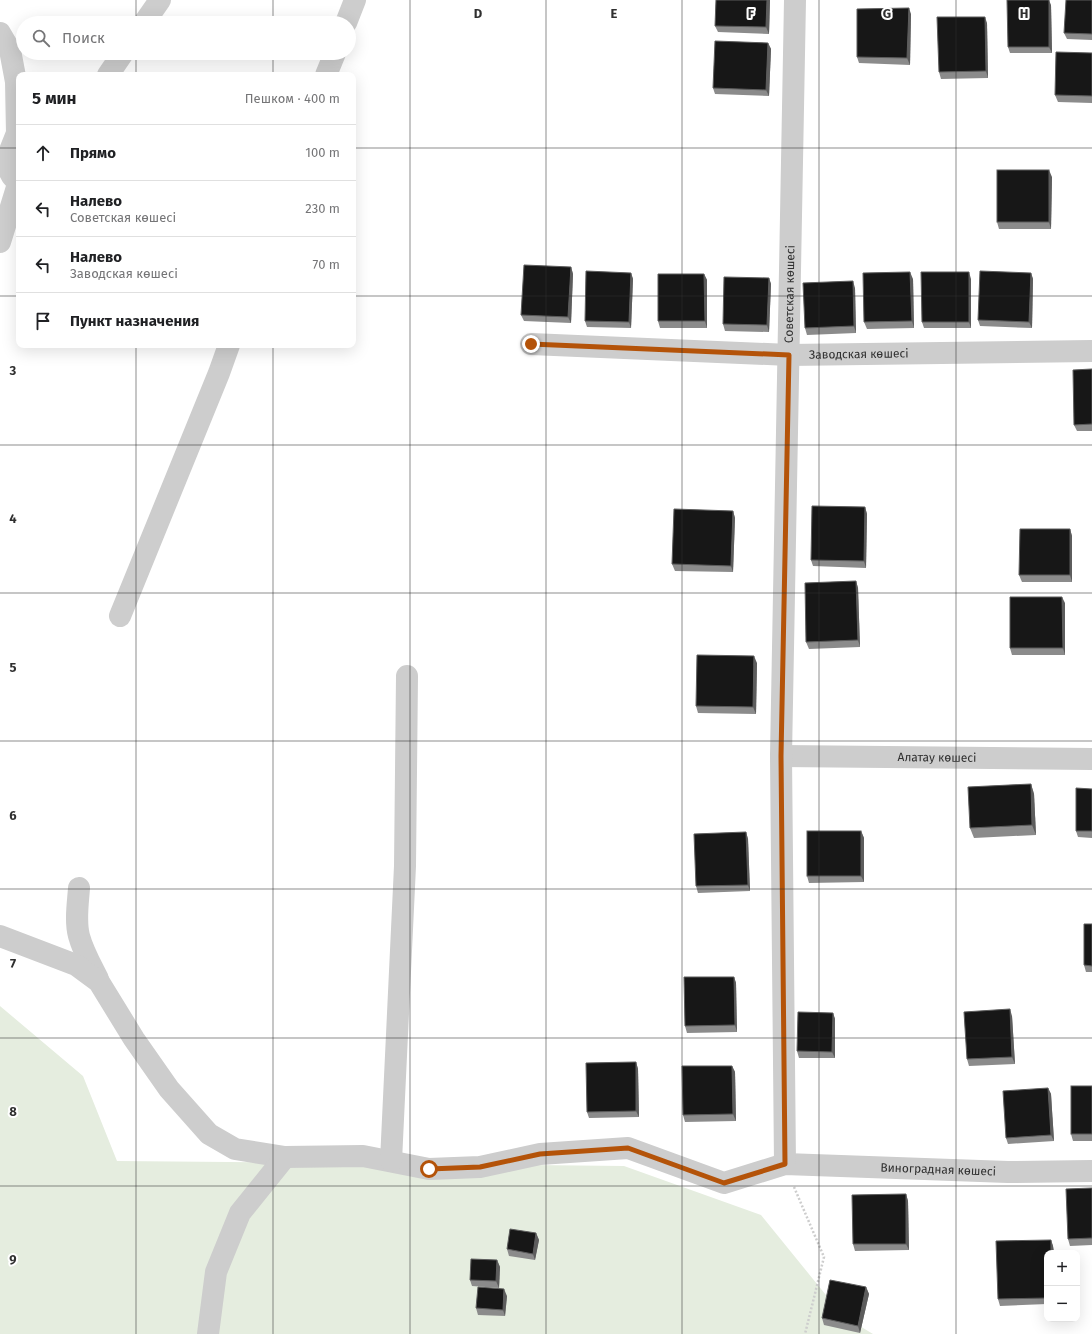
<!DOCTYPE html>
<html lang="ru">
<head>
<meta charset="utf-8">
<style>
	body { margin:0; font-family:"Fira Sans",sans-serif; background:#f6f6f6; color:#202124 }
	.controls { position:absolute; right:12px; bottom:12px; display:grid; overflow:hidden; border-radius:8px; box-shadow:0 4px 16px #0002 }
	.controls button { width:36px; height:36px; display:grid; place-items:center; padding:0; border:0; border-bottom:1px solid #e0e0e0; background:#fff; color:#202124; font:20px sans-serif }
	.stop { position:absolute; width:12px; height:12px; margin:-9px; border:3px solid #b45309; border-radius:50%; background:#fff }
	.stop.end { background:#b45309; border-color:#fff; box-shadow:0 1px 4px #0008 }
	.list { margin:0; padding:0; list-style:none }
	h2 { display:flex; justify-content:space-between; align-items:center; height:52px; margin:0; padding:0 16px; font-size:17px }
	h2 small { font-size:13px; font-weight:400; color:#757577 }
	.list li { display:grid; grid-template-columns:26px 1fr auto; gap:12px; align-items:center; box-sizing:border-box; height:56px; padding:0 16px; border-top:1px solid #e0e0e0 }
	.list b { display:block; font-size:15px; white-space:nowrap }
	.list p { margin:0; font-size:13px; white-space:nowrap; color:#757577 }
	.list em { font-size:13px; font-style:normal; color:#757577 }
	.icon { flex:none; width:22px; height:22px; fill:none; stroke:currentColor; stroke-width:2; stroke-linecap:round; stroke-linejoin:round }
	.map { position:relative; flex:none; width:1092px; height:1334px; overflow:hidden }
	.search { position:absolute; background:#fff; box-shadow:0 4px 16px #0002; left:16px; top:16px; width:340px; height:44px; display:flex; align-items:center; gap:10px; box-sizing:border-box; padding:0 14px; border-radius:22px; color:#757577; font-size:15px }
	.panel { position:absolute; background:#fff; box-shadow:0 4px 16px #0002; left:16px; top:72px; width:340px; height:276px; border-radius:8px }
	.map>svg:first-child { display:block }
	.green { fill:#e5eddf }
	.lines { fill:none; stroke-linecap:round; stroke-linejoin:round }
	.path { stroke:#cdcdcd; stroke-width:2.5; stroke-dasharray:2 2; stroke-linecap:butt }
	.minor { stroke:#cdcdcd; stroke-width:22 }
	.wall { fill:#8b8b8b }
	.shaded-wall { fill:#5d5d5d }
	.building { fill:#171717; stroke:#5d5d5d }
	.route { stroke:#b45309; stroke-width:5 }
	.grid { fill:none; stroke:#303030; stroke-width:1; stroke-opacity:0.55 }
	.labels { text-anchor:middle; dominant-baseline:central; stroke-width:4; stroke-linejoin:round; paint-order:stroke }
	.street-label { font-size:12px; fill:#303030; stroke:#fff }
	.grid-label { font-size:13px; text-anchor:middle; font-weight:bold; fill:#303030; stroke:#fff; stroke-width:4; stroke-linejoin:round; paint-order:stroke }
</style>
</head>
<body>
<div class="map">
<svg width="1092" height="1334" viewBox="0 0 1092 1334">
	<rect width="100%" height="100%" fill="#fff"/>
	<polygon class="green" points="0,1006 83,1076 117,1161 624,1166 761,1215 843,1316 873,1334 0,1334"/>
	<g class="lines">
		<polyline class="path" points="794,1187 824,1257 805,1334"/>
		<g class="minor">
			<polyline points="144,23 160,0"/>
			<polyline points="346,23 355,0"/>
			<polyline points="0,33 10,50 16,82 17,133 5,163 12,176 19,184"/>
			<polyline points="108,75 123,53"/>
			<polyline points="326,75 335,53"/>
			<polyline points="0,242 18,184"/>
			<path id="s1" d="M 531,344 L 789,355 L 1092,351"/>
			<polyline points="120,616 219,373 229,345"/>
			<path id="s2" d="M 781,756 L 1092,759"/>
			<path d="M 79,888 C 78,903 75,921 79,936 C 83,951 91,965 98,979"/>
			<path id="s3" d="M 0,936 L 76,965 L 99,982 L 134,1039 L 169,1089 L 209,1134 L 235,1149 L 285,1157 L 363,1156 L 429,1169 L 480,1167 L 540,1154 L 628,1148 L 724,1183 L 785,1164 L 1008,1172 L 1092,1171"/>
			<polyline points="391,1161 405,866 407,676"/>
			<path id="s4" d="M 785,1164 L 781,756 L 795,0"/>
			<polyline points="208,1334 216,1272 240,1213 285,1157"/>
		</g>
	</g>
	<g class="wall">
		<polygon points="716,0 770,0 769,34 718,32 715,26"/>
		<polygon points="1092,0 1092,40 1067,39 1064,33"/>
		<polygon points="1051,5 1052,53 1010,53 1008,47"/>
		<polygon points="911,14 910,65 859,63 857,57"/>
		<polygon points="987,23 988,78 941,79 939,72"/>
		<polygon points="768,43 771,49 769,96 715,94 713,88"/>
		<polygon points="1092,53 1092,103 1058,102 1055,95"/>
		<polygon points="1052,177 1051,229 999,229 997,222"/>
		<polygon points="571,267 573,274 571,323 524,321 521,315"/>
		<polygon points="631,273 633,279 631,328 587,327 585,321"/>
		<polygon points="1031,273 1033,279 1032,328 980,326 978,320"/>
		<polygon points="704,274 707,280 707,328 660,328 658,321"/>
		<polygon points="769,278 771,284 769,332 725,331 723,324"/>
		<polygon points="913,279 914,328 867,329 864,322"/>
		<polygon points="971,279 971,328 924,328 922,322"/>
		<polygon points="855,288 856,333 807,335 805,328"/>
		<polygon points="1092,369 1092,431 1077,431 1074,425"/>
		<polygon points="865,507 867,514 866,568 813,566 811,560"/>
		<polygon points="733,511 735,518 733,572 675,571 672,564"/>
		<polygon points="1070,529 1072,536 1072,582 1022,582 1019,575"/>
		<polygon points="856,581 858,588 860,647 809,649 806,642"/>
		<polygon points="1065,603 1065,655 1012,655 1010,648"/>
		<polygon points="757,663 756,714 698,713 696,706"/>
		<polygon points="1031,784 1034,794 1036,835 974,838 970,828"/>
		<polygon points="1092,789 1092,838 1078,837 1076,831"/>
		<polygon points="861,831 864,838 864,882 809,883 807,876"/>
		<polygon points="746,832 748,839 750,891 698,893 696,886"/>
		<polygon points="1092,924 1092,972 1086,972 1084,965"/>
		<polygon points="734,977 736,983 737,1032 687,1033 685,1026"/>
		<polygon points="833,1013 835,1019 835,1058 799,1058 797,1051"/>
		<polygon points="1012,1016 1015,1064 969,1066 967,1059"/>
		<polygon points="636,1062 638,1069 639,1117 589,1118 587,1112"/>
		<polygon points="732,1066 735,1072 736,1121 685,1122 683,1115"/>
		<polygon points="1092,1086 1092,1141 1073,1141 1071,1134"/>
		<polygon points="1048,1088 1051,1094 1054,1141 1008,1144 1006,1138"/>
		<polygon points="1092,1188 1092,1245 1070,1246 1068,1239"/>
		<polygon points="906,1194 908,1201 909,1250 855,1251 853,1244"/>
		<polygon points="536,1233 539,1240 535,1260 509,1256 507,1249"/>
		<polygon points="1051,1240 1053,1246 1054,1253 1047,1253 1047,1304 1000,1306 998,1299"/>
		<polygon points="497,1260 500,1267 499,1288 472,1286 470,1280"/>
		<polygon points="866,1287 869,1294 860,1333 824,1325 822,1318"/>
		<polygon points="507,1296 505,1316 478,1315 476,1308"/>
	</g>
	<g class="shaded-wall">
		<polygon points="767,0 770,0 769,34 766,27"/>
		<polygon points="1049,0 1051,5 1052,53 1049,47"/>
		<polygon points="909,8 911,14 910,65 907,58"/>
		<polygon points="985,17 987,23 988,78 986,71"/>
		<polygon points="768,43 771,49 769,96 766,90"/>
		<polygon points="1049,170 1052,177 1051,229 1049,222"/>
		<polygon points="571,267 573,274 571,323 568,317"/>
		<polygon points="910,272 913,279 914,328 912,321"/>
		<polygon points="969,272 971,279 971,328 969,322"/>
		<polygon points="631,273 633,279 631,328 629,322"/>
		<polygon points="1031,273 1033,279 1032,328 1029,322"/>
		<polygon points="704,274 707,280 707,328 705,321"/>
		<polygon points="769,278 771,284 769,332 767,325"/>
		<polygon points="853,281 855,288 856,333 854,326"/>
		<polygon points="865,507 867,514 866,568 864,561"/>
		<polygon points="733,511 735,518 733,572 731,566"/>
		<polygon points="1070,529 1072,536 1072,582 1070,575"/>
		<polygon points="856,581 858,588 860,647 858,640"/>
		<polygon points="1062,597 1065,603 1065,655 1063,648"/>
		<polygon points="754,656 757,663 756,714 753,707"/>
		<polygon points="1031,784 1034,794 1036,835 1032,825"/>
		<polygon points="861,831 864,838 864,882 861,876"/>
		<polygon points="746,832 748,839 750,891 748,885"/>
		<polygon points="734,977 736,983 737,1032 735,1025"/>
		<polygon points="1010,1009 1012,1016 1015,1064 1012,1057"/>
		<polygon points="833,1013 835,1019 835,1058 832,1052"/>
		<polygon points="636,1062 638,1069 639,1117 636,1111"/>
		<polygon points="732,1066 735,1072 736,1121 733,1114"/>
		<polygon points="1048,1088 1051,1094 1054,1141 1051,1135"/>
		<polygon points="906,1194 908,1201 909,1250 906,1244"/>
		<polygon points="536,1233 539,1240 535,1260 533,1254"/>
		<polygon points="1051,1240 1053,1246 1054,1253 1051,1253"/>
		<polygon points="497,1260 500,1267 499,1288 496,1281"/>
		<polygon points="866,1287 869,1294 860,1333 858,1326"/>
		<polygon points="504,1289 507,1296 505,1316 503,1310"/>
	</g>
	<g class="building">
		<polygon points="716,0 767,0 766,27 715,26"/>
		<polygon points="1007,0 1049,0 1049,47 1008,47"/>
		<polygon points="1066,0 1092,0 1092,34 1064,33"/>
		<polygon points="909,8 907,58 857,57 857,9"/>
		<polygon points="937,17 985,17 986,71 939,72"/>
		<polygon points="715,41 768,43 766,90 713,88"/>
		<polygon points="1056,52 1092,53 1092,96 1055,95"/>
		<rect x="997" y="170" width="52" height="52"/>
		<polygon points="524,265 571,267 568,317 521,315"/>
		<polygon points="586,271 631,273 629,322 585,321"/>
		<polygon points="980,271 1031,273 1029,322 978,320"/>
		<polygon points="910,272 912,321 864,322 863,273"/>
		<polygon points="921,272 969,272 969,322 922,322"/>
		<polygon points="658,274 704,274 705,321 658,321"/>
		<polygon points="724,277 769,278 767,325 723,324"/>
		<polygon points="853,281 854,326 805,328 803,283"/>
		<polygon points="1092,369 1092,424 1074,425 1073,370"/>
		<polygon points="812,506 865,507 864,561 811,560"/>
		<polygon points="674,509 733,511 731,566 672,564"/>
		<polygon points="1020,529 1070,529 1070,575 1019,575"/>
		<polygon points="856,581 858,640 806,642 805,583"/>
		<polygon points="1010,597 1062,597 1063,648 1010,648"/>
		<polygon points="697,655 754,656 753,707 696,706"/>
		<polygon points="1031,784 1032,825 970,828 968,787"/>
		<polygon points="1076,788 1092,789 1092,831 1076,831"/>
		<rect x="807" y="831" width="54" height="45"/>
		<polygon points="746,832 748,885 696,886 694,834"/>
		<polygon points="1084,924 1092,924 1092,966 1084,965"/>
		<polygon points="684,977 734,977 735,1025 685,1026"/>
		<polygon points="1010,1009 1012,1057 967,1059 964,1012"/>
		<polygon points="798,1012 833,1013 832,1052 797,1051"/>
		<polygon points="636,1062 636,1111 587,1112 586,1063"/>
		<polygon points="682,1066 732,1066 733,1114 683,1115"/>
		<rect x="1071" y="1086" width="21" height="48"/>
		<polygon points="1048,1088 1051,1135 1006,1138 1003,1091"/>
		<polygon points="1092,1188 1092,1238 1068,1239 1066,1189"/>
		<polygon points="906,1194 906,1244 853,1244 852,1195"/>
		<polygon points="510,1229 536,1233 533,1254 507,1249"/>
		<polygon points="1051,1240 1051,1253 1047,1253 1047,1298 998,1299 996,1241"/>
		<polygon points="471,1259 497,1260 496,1281 470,1280"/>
		<polygon points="830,1280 866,1287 858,1326 822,1318"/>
		<polygon points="478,1287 504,1289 503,1310 476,1308"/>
	</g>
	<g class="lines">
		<polyline class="route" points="429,1169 480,1167 540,1154 628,1148 724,1183 785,1164 781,756 789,355 531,344"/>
	</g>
	<path class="grid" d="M 136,0 L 136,23M 273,0 L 273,23M 410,0 L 410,1334M 546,0 L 546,1334M 682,0 L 682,1334M 819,0 L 819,1334M 956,0 L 956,1334M 136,53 L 136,75M 273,53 L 273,75M 0,148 L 19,148M 353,148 L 1092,148M 0,296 L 19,296M 353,296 L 1092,296M 136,345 L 136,1334M 273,345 L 273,1334M 0,445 L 1092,445M 0,593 L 1092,593M 0,741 L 1092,741M 0,889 L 1092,889M 0,1038 L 1092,1038M 0,1186 L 1092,1186"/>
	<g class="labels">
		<g class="street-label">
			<text stroke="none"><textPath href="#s4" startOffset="870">Советская көшесі</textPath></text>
			<text stroke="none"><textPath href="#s1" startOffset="328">Заводская көшесі</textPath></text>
			<text stroke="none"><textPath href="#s2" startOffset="156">Алатау көшесі</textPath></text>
			<text stroke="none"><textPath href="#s3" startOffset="1044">Виноградная көшесі</textPath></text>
		</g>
	</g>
	<g class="grid-label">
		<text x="478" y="18">D</text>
		<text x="614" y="18">E</text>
		<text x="751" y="18">F</text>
		<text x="887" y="18">G</text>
		<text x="1024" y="18">H</text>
		<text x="13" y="375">3</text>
		<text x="13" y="523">4</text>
		<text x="13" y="672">5</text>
		<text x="13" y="820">6</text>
		<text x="13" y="968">7</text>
		<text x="13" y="1116">8</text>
		<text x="13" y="1264">9</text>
	</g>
</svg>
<div class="controls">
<button>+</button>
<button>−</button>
</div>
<div class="stop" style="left:429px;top:1169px"></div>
<div class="stop end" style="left:531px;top:344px"></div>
<div class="search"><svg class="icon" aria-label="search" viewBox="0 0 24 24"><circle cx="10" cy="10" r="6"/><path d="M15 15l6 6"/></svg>Поиск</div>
<section class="panel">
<h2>5 мин<small>Пешком · 400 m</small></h2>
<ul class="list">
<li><svg class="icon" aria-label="ahead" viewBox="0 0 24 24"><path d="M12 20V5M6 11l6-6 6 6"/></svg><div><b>Прямо</b></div><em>100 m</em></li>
<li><svg class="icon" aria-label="left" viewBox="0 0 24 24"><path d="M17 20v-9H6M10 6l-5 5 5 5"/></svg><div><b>Налево</b><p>Советская көшесі</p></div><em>230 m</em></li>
<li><svg class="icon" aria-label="left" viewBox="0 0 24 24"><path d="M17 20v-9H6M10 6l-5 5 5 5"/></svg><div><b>Налево</b><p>Заводская көшесі</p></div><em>70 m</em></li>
<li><svg class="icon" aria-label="arrive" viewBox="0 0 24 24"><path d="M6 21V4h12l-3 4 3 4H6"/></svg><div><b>Пункт назначения</b></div></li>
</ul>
</section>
</div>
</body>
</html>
